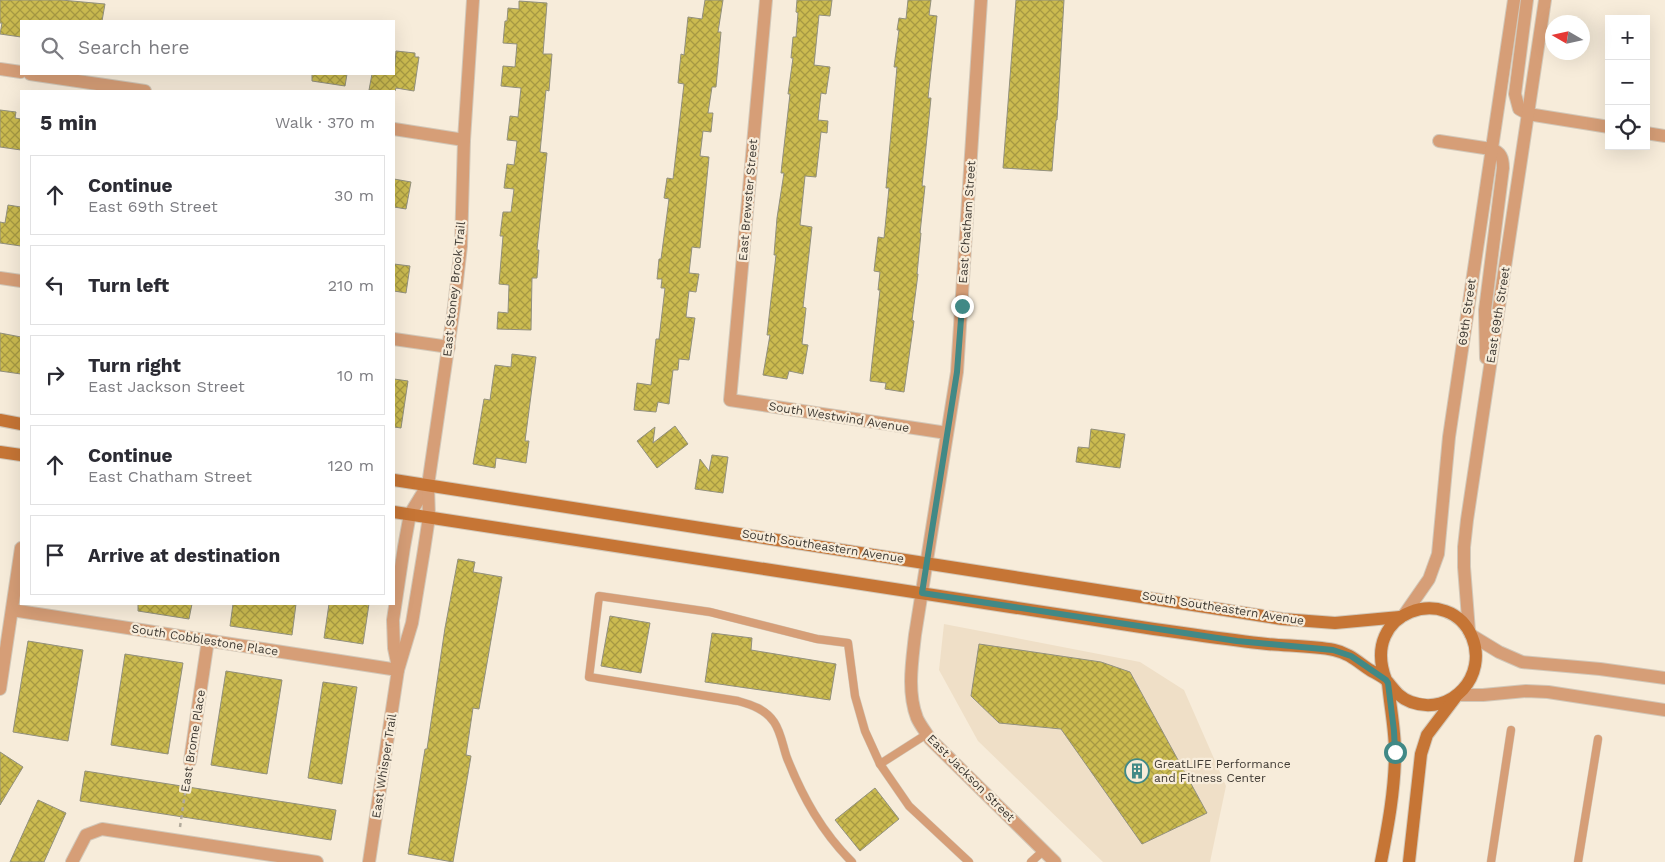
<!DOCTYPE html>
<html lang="en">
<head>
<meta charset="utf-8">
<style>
	body { margin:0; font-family:"Work Sans",sans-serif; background:#f7f7f7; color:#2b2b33 }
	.controls { position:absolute; right:15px; top:15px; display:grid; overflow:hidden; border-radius:0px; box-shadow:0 5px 20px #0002 }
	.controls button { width:45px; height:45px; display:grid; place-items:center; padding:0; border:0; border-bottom:1px solid #e1e1e2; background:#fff; color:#2b2b33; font:25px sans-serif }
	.compass { position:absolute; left:1545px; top:15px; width:45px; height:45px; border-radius:50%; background:#fff; box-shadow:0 5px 20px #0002; rotate:279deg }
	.stop { position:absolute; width:15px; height:15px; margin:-11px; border:4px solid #418986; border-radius:50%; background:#fff }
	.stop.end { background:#418986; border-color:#fff; box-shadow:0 1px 5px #0008 }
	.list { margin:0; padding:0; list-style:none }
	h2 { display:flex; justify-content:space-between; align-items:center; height:65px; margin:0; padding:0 20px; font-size:21px }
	h2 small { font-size:16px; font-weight:400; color:#7c7c81 }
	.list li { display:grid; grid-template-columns:32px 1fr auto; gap:15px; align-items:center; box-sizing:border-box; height:80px; margin:0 10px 10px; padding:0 10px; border:1px solid #e1e1e2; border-radius:0px }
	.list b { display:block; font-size:19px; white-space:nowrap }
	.list p { margin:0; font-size:16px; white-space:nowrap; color:#7c7c81 }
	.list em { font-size:16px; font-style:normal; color:#7c7c81 }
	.icon { flex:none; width:28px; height:28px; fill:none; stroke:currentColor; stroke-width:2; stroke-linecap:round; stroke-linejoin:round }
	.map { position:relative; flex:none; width:1665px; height:862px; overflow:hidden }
	.search { position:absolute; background:#fff; box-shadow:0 5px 20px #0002; left:20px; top:20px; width:375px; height:55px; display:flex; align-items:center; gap:12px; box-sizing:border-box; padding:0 18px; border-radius:0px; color:#7c7c81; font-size:19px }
	.panel { position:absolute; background:#fff; box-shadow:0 5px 20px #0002; left:20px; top:90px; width:375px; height:515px; border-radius:0px }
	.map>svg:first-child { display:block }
	.built { fill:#efdfc7 }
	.building { fill:url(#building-cross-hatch); stroke:#92907d }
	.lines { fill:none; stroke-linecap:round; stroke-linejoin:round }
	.service-casing { stroke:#d2c8b9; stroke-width:9 }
	.minor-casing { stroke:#d2c8b9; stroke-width:14 }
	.tertiary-casing { stroke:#d2c8b9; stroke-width:14 }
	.secondary-casing { stroke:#d2c8b9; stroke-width:14 }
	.path { stroke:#b2aa9c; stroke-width:2.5; stroke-dasharray:4 4; stroke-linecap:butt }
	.service { stroke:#d69e77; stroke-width:8 }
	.minor { stroke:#d69e77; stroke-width:12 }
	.tertiary { stroke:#d69e77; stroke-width:12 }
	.secondary { stroke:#c67535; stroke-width:12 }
	.route { stroke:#418986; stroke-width:6 }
	.labels { text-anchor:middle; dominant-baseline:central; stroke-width:4.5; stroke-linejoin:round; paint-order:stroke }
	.street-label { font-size:12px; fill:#3f3a33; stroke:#f7ecda }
	.poi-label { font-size:12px; fill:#3f3a33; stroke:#f7ecda; text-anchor:start }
</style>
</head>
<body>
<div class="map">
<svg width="1665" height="862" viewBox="0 0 1665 862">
	<defs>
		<pattern id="building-cross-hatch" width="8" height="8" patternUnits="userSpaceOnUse" patternTransform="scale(1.25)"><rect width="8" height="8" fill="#cbbb50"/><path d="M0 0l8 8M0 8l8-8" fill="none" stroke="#a69943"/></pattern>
	</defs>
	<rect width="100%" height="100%" fill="#f7ecda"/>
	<polygon class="built" points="944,624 1140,662 1184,690 1226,786 1210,862 1103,862 978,741 939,670"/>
	<g class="building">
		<polygon points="0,0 61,0 105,4 102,21 21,21 21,37 0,34 2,23 0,23"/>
		<polygon points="705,0 723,0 718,32 721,32 716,87 712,87 708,113 713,113 711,132 703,131 700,156 709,157 700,248 692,247 689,273 699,274 696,292 689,291 686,317 695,318 689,360 679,359 678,370 673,370 669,404 658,402 656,412 634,410 637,383 651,385 656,339 659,339 665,288 661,288 662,279 657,279 659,259 661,259 669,199 664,198 667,178 673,179 684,84 678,83 681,54 684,55 688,17 702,19"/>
		<polygon points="797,0 832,0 830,16 819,15 814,65 830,67 826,94 821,93 818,120 828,121 827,133 821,132 816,177 805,176 800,225 812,227 803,307 806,308 802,344 808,345 803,374 789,371 787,379 763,375 770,335 767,335 776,255 774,255 777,218 784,173 781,173 790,94 788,94 793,58 791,58 793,37 796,37 798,13 796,12"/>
		<polygon points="908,0 931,0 929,15 937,16 928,98 931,98 922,186 925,186 920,233 921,233 917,274 918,274 912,320 914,321 904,392 885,389 886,383 870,381 880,290 878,290 880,272 874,271 878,237 884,238 889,188 886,188 897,67 894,67 899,30 897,30 899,18 906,19"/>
		<polygon points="1016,0 1064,0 1057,120 1056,120 1052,171 1003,168"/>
		<polygon points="519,1 547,3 543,54 552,54 549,91 546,90 540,152 547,153 537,250 539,250 537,278 532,278 531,330 497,329 498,312 508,313 509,285 499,284 503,236 500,236 503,212 511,212 514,189 504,188 507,164 514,165 517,141 507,140 510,116 518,117 521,88 501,86 503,66 515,67 517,44 503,43 505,21 507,21 508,8 519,9"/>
		<polygon points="396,51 415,53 415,57 419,57 414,91 396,88 395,91 369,90 372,74 394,74"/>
		<polygon points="312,74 347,74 345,86 312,81"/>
		<polygon points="0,110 16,112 15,118 21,119 21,150 0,147"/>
		<polygon points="394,179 411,182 406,209 394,207"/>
		<polygon points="8,205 21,207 21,246 0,243 0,222 5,223"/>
		<polygon points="394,264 410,266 406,293 394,291"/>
		<polygon points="0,333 21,337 21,374 0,371"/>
		<polygon points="512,354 536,357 525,441 529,441 526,463 496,458 495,468 473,464 484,399 490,400 495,365 511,367"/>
		<polygon points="394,379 408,381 401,428 394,427"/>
		<polygon points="675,426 688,444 657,468 637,441 655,427 653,443"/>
		<polygon points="1091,429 1125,434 1120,468 1076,462 1078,447 1089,448"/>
		<polygon points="712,455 728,457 723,493 695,489 700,459 709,471"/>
		<polygon points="458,559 475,562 473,572 502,577 479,709 473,708 466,755 471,756 453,862 408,854 425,749 427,749 445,628"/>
		<polygon points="138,604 192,604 189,619 138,611"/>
		<polygon points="233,604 296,604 292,635 230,626"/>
		<polygon points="329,604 369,604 363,644 324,638"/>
		<polygon points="610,616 650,623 641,673 601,666"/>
		<polygon points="712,633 752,638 751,650 836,664 830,700 705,682"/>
		<polygon points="28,641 83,650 68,741 13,732"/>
		<polygon points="979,644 1101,662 1130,672 1207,813 1142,844 1061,729 999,723 971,696"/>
		<polygon points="125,654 183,663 168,754 111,745"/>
		<polygon points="226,671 282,680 267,774 211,765"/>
		<polygon points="323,682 357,687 342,784 308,778"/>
		<polygon points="0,752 23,767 0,805"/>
		<polygon points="85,771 336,810 331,840 80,801"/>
		<polygon points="875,788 899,819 860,851 835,820"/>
		<polygon points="38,800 66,813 44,862 10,862"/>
	</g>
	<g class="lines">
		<g class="service-casing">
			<g id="service">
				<polyline points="880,764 927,734"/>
				<path d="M 852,862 C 822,832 803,798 787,758 C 783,747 781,732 774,722 C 765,709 752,705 738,701 L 589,677 L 599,596 L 710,612 L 817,639 L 848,643 L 855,696 L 865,731 L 880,764 L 909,806 L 969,862"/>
				<polyline points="1031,862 1043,851"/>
				<polyline points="1491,862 1511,730"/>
				<polyline points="1578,862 1598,739"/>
			</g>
		</g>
		<g class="minor-casing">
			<g id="minor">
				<polyline points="766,0 730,400 947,433"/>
				<path d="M 981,0 L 957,372 L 915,635 C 912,662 907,692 917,718 C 920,725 926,732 930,739 L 1055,862"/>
				<polyline points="0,69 21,72"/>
				<polyline points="30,74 145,91"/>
				<polyline points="1528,114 1609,127"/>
				<polyline points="394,129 464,140"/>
				<polyline points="1646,133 1665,136"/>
				<polyline points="1439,141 1491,149"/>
				<polyline points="0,278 21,281"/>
				<polyline points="394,339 449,347"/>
				<polyline points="12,610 398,670"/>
				<polyline points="398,667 394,648 393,620 404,547 410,514 427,486"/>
				<polyline points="0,689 21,548"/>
				<polyline points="190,761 208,640"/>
				<polyline points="72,862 86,835 102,829 317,862"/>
				<polyline points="369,862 398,670 412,623 424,550 429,517 428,485 454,307 461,246 464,140 473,0"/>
			</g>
		</g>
		<g class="tertiary-casing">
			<g id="tertiary">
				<polyline points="1527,0 1515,94 1519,109 1528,114"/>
				<path d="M 1486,358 L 1485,310 L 1503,168 C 1503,158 1501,152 1491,149"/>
				<polyline points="1404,615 1429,579 1438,554 1449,437 1514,0"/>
				<polyline points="1469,631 1464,567 1464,547 1467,520 1545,0"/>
				<polyline points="1471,635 1499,652 1522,662 1600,669 1665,678"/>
				<polyline points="1457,695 1483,695 1526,691 1548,692 1665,710"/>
			</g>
		</g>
		<g class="secondary-casing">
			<g id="secondary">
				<polyline points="0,420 21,424"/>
				<polyline points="0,452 21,455"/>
				<polyline points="394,480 1282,619 1335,623 1400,617"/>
				<path d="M 394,512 L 1154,629 C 1192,634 1229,640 1267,644 C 1289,646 1313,646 1334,650 C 1349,653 1358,662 1370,670 C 1375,673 1382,676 1386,680 C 1394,689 1399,698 1411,702 C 1452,717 1488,675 1472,637 C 1450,583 1359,610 1386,680"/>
				<path d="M 1381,862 C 1388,826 1395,789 1395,752 C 1395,729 1390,706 1388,683"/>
				<polyline points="1409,862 1421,754 1427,735 1455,698"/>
			</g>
		</g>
		<polyline class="path" points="180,827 188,773"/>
		<use href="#service" class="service"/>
		<use href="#minor" class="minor"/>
		<use href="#tertiary" class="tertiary"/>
		<use href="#secondary" class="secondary"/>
	</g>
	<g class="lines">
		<polyline class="route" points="962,306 957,372 922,593 1237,641 1333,650 1351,656 1386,680 1388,683 1394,731 1395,752"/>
	</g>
	<defs>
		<g id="building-ring" transform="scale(1.25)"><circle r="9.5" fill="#f7ecda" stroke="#418986" stroke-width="1.5"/><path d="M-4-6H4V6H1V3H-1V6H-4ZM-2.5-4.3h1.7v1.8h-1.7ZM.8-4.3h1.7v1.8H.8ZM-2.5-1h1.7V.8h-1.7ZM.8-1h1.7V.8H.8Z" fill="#418986"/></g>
	</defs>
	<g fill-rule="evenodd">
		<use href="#building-ring" x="1137" y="771"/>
	</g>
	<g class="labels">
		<g class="street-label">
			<text transform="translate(748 200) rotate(-85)">East Brewster Street</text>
			<text transform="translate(967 222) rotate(-86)">East Chatham Street</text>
			<text transform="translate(454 289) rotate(-84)">East Stoney Brook Trail</text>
			<text transform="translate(1467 312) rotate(-82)">69th Street</text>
			<text transform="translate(1498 315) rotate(-81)">East 69th Street</text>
			<text transform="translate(839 417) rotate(9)">South Westwind Avenue</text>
			<text transform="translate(823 546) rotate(9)">South Southeastern Avenue</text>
			<text transform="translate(1223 608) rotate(9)">South Southeastern Avenue</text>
			<text transform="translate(205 640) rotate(9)">South Cobblestone Place</text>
			<text transform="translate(193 741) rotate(-81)">East Brome Place</text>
			<text transform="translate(384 766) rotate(-81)">East Whisper Trail</text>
			<text transform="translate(971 778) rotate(45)">East Jackson Street</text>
		</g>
		<g class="poi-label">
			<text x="1154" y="764">GreatLIFE Performance<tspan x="1154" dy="14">and Fitness Center</tspan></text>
		</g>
	</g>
</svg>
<div class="controls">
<button>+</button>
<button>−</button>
<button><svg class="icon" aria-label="locate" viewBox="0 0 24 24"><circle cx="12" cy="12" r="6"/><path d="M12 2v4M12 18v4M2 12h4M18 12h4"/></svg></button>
</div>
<svg class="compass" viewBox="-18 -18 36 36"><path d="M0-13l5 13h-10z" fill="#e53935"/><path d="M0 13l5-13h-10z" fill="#7c7c81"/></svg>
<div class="stop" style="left:1395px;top:752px"></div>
<div class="stop end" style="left:962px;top:306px"></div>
<div class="search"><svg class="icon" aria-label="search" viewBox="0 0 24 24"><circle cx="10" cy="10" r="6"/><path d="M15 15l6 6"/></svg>Search here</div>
<section class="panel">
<h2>5 min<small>Walk · 370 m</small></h2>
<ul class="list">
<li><svg class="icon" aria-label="ahead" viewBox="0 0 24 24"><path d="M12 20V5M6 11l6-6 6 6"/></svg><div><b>Continue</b><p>East 69th Street</p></div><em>30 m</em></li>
<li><svg class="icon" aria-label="left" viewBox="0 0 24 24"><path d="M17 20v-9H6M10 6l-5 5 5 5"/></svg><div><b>Turn left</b></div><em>210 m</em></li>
<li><svg class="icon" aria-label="right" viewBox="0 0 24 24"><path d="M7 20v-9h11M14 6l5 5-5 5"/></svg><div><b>Turn right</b><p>East Jackson Street</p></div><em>10 m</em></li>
<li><svg class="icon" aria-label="ahead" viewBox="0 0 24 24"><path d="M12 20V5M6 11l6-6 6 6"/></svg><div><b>Continue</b><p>East Chatham Street</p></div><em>120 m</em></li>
<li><svg class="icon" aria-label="arrive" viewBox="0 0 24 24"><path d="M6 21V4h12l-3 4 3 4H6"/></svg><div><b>Arrive at destination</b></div></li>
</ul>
</section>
</div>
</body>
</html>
